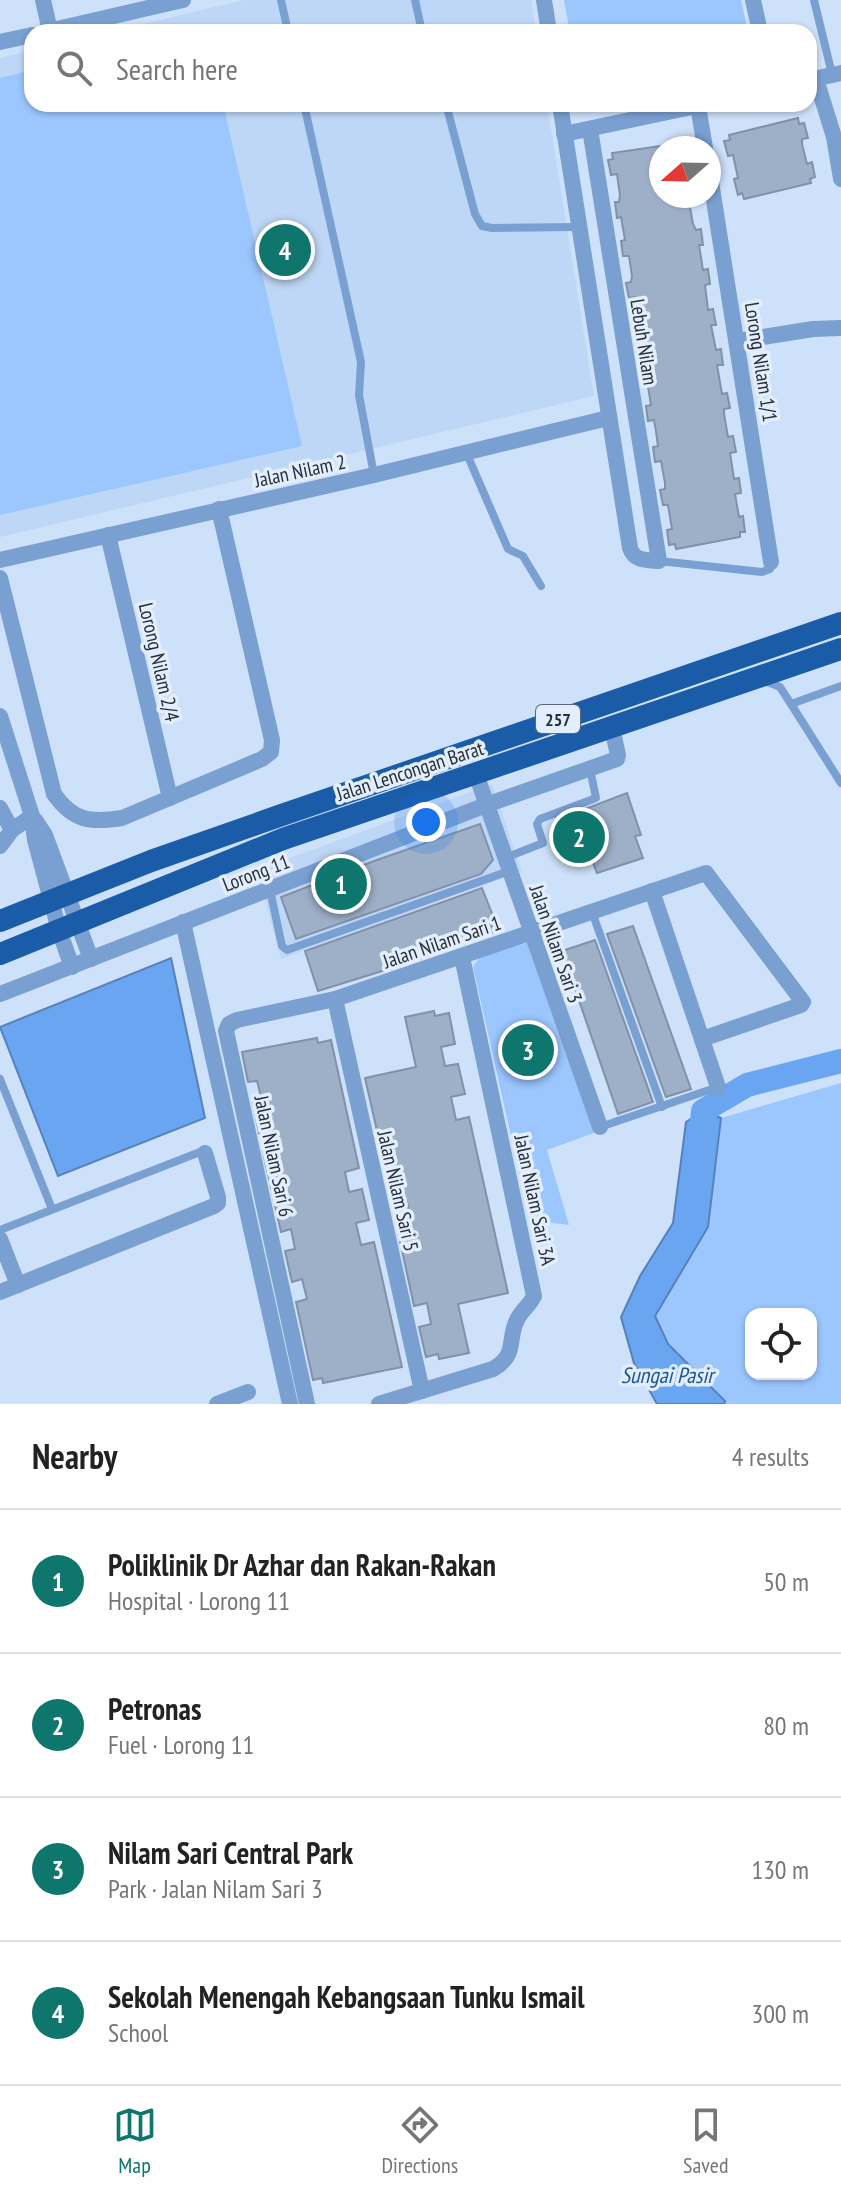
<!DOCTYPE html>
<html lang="en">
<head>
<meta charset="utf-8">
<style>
	body { margin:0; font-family:"PT Sans Narrow",sans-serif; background:#f6f6f6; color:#222 }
	.controls { position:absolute; right:24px; bottom:24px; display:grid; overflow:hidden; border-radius:16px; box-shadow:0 2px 6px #0004 }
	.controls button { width:72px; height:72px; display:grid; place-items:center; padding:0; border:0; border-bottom:2px solid #e0e0e0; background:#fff; color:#222; font:40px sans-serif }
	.compass { position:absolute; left:649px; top:136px; width:72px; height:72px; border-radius:50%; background:#fff; box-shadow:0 2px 6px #0004; rotate:250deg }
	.you { position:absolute; left:426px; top:822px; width:28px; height:28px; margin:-20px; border:6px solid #fff; border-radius:50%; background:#1a73e8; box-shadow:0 0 0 12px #1a73e833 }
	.badge { display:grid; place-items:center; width:52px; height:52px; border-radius:50%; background:#0f766e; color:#fff; font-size:26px; font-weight:700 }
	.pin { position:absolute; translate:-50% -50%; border:4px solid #fff; box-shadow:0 2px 8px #0006 }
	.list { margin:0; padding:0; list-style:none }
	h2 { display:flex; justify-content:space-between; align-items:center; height:104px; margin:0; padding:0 32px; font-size:34px }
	h2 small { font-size:26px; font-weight:400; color:#767676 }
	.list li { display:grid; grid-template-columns:52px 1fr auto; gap:24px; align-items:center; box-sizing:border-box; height:144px; padding:0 32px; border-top:2px solid #e0e0e0 }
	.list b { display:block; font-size:30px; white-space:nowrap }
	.list p { margin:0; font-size:26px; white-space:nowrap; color:#767676 }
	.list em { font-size:26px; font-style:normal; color:#767676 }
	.icon { flex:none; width:44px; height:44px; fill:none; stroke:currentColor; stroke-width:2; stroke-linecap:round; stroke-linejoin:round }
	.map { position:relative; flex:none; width:841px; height:1404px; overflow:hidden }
	.search { position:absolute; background:#fff; box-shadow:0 2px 6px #0004; left:24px; right:24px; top:24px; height:88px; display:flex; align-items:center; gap:20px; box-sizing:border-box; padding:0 28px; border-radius:24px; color:#767676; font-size:30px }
	.sheet { height:680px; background:#fff }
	nav { display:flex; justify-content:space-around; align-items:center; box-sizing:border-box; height:112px; border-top:2px solid #e0e0e0; background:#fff; font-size:22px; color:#767676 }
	nav a { display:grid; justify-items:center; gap:4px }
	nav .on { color:#0f766e }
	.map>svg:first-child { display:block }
	.built { fill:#bfd7f6 }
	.green { fill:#9bc6fe; fill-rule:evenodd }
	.water { fill:#6aa5f2; stroke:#5681ba; stroke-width:2 }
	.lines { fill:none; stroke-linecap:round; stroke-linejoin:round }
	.river { stroke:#6aa5f2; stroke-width:24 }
	.building { fill:#9eb0c8; stroke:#8091a9; stroke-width:2 }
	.service { stroke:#7aa0d2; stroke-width:8 }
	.minor { stroke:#7aa0d2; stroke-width:16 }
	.trunk { stroke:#1a5ca8; stroke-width:22 }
	.labels { text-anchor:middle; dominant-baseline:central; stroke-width:7; stroke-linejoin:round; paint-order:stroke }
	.shield { fill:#e2eefd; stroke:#5f6872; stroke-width:2 }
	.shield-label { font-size:18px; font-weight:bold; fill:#272e37 }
	.street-label { font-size:20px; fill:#272e37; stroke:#e2eefd }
	.water-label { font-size:22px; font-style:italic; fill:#1d569c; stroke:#e2eefd }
</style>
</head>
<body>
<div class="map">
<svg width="841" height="1404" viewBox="0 0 841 1404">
	<rect width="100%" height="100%" fill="#cee1fa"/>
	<g class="built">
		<polygon points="244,0 531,0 536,32 109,32"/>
		<polygon points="32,50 32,104 547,104 594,396 0,537 0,58"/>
		<polygon points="492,784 522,871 281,959 257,870"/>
	</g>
	<g class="green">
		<polygon points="564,0 741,0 748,32 570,32"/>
		<polygon points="32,70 32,104 223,104 302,446 0,515 0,78"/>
		<polygon points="527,943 594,1133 547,1150 569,1225 530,1220 473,967 480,956"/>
		<path d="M 841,1083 L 841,1404 L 724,1404 L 725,1401 L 668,1344 L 655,1316 L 708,1227 L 721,1118 ZM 751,1314 L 811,1314 L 811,1374 L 751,1374 Z"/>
	</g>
	<g class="water">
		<polygon points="171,958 205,1118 58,1176 0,1027"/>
		<polygon points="703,1111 721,1118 708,1227 655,1316 668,1344 725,1401 724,1404 657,1404 634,1363 621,1317 640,1276 673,1223 686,1122"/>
	</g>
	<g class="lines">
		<polyline class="river" points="700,1144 703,1111 747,1085 841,1061"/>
	</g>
	<g class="building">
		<polygon points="798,118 799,124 804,123 808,138 802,139 802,144 807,164 812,162 815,177 810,179 811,183 744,199 742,193 738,195 734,179 738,178 733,155 728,156 724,141 730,140 729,135"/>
		<polygon points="661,146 661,196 688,196 693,224 696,230 701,229 703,245 699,245 703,270 708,269 710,284 705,285 708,310 713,309 716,325 711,325 716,350 721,349 723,365 717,365 722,394 727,393 730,408 724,409 724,414 728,437 733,436 736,452 730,453 734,479 739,478 741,493 735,494 739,517 743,516 745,532 740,532 740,537 676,549 675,544 669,545 667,530 672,529 668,505 663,505 660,490 665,489 665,483 661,461 655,462 653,447 658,446 656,431 654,420 648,421 646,406 651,405 647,380 642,381 640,366 645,365 645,359 642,339 636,340 634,324 639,324 635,297 629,298 626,283 631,282 632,276 629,256 623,256 621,241 625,240 621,217 617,218 615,202 619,202 620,195 617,174 611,175 608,160 613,159 612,153"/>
		<polygon points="627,793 641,835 635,836 643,858 597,873 579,827 560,833 556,820"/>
		<polygon points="480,824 493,860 481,874 296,939 281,897 374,861"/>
		<polygon points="482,888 495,921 491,922 494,932 465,943 461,932 442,939 446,949 416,960 413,950 392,957 395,967 318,991 305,951"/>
		<polygon points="633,926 691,1089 666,1097 607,934"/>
		<polygon points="595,940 653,1102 618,1114 562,951"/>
		<polygon points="434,1011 435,1016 449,1013 455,1044 441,1047 445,1066 458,1064 465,1094 451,1097 456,1120 469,1117 508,1293 458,1304 469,1353 439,1359 438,1354 426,1357 419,1327 431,1324 427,1303 414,1306 397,1227 412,1224 407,1202 394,1205 365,1078 416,1067 405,1017"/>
		<polygon points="317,1038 318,1043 331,1040 359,1168 345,1172 349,1192 362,1189 369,1220 356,1223 361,1245 374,1242 402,1367 323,1383 322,1378 313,1380 296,1302 307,1299 302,1279 292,1282 285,1251 295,1249 291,1229 281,1232 263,1152 274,1150 269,1131 259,1133 253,1102 262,1100 257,1081 248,1082 242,1052"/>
	</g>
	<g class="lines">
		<g class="service">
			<polyline points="281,0 288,32"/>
			<polyline points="415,0 422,32"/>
			<polyline points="814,0 832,74"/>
			<polyline points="304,104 361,362 359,395 374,475"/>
			<polyline points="446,104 475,214 482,226 492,228 577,227"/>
			<polyline points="466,452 508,549 523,556 541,586"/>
			<polyline points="659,561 762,572 770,569 771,562"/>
			<polyline points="763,680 780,687 791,704 841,686"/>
			<polyline points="791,704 841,783"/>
			<polyline points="505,858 543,843 537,824 540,819 596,798 590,769"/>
			<polyline points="270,890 282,946 287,950 509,871"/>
			<polyline points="592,912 662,1107"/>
			<polyline points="0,1079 52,1209"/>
			<polyline points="600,1127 718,1087"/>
			<polyline points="0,1230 200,1152 204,1153"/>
		</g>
		<g class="minor">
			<polyline points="43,0 50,31"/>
			<polyline points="544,0 549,32"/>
			<polyline points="753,0 760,32"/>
			<polyline points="44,32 183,0"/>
			<polyline points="0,42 32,35"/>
			<polyline points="816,79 834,137 841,179"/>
			<polyline points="809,80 841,73"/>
			<path d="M 560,104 L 630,548 C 634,561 646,560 659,561 L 590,129"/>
			<polyline points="698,106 705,148"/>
			<polyline points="564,134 706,104"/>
			<polyline points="709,169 771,562"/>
			<polyline points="738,341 813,329 841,328"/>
			<polyline points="108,535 170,798"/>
			<polyline points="0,560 374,475 608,418"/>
			<path d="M 0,578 L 54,794 C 73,821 90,823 122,818 L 262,759 L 271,752 L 272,740 L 219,509"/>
			<polyline points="0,716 32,816 35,840 59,930 72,967"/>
			<polyline points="476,774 600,1127"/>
			<polyline points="0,808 12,830"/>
			<polyline points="35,820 45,835 91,959"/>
			<polyline points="0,846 12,830 32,816"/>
			<polyline points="652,891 718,1087"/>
			<polyline points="183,922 290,1404"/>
			<polyline points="0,994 486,805 617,759 618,755 612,728"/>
			<polyline points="335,999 422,1391"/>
			<polyline points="0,1239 18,1285"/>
			<polyline points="0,1292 214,1206 218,1203 218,1197 205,1153"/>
			<polyline points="217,1404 248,1392"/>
			<polyline points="307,1404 226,1031 229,1024 237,1020 335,999 706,873 803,1002 801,1005 702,1039"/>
			<path d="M 379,1404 L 493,1369 C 519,1354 506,1339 518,1318 C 522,1310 530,1305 534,1296 L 462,957"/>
		</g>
		<g class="trunk">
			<polyline points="0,921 151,861 276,817 841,623"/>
			<polyline points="0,954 283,839 841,649"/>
		</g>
	</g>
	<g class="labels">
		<rect class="shield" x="536" y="705" width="44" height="28" rx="6"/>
		<g class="shield-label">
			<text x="558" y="719">257</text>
		</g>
		<g class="street-label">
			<text transform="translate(644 342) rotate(81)">Lebuh Nilam</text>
			<text transform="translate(761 362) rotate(81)">Lorong Nilam 1/1</text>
			<text transform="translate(300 471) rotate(-12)">Jalan Nilam 2</text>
			<text transform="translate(159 662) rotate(77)">Lorong Nilam 2/4</text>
			<text transform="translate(410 771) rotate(-18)">Jalan Lencongan Barat</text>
			<text transform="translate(256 873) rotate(-21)">Lorong 11</text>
			<text transform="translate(442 942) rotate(-19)">Jalan Nilam Sari 1</text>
			<text transform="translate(556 944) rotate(71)">Jalan Nilam Sari 3</text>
			<text transform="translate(274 1156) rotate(78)">Jalan Nilam Sari 6</text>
			<text transform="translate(398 1191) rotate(77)">Jalan Nilam Sari 5</text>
			<text transform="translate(535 1200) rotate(78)">Jalan Nilam Sari 3A</text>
		</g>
		<g class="water-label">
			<text x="667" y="1375">Sungai Pasir</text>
		</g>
	</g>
</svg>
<div class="controls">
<button><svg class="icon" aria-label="locate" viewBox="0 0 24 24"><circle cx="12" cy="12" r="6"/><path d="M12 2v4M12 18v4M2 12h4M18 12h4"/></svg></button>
</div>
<svg class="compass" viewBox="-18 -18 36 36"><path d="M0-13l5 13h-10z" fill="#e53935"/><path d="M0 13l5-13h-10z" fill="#767676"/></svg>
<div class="you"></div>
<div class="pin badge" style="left:341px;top:884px">1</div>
<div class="pin badge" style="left:579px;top:837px">2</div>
<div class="pin badge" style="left:528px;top:1050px">3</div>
<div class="pin badge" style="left:285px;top:250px">4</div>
<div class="search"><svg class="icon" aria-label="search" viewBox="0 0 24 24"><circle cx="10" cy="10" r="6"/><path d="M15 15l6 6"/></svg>Search here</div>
</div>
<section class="sheet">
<h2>Nearby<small>4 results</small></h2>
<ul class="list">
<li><span class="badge">1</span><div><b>Poliklinik Dr Azhar dan Rakan-Rakan</b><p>Hospital · Lorong 11</p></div><em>50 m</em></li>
<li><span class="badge">2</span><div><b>Petronas</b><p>Fuel · Lorong 11</p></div><em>80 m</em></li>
<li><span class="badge">3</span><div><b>Nilam Sari Central Park</b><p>Park · Jalan Nilam Sari 3</p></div><em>130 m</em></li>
<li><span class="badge">4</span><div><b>Sekolah Menengah Kebangsaan Tunku Ismail</b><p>School</p></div><em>300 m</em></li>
</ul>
</section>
<nav>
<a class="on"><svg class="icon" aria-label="map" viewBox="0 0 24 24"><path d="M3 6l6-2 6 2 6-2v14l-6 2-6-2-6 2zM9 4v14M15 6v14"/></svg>Map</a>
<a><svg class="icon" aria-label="directions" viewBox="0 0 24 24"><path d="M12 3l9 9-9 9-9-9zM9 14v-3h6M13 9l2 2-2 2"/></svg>Directions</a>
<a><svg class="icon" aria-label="saved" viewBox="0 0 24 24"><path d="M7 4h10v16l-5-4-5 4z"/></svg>Saved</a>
</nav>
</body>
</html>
